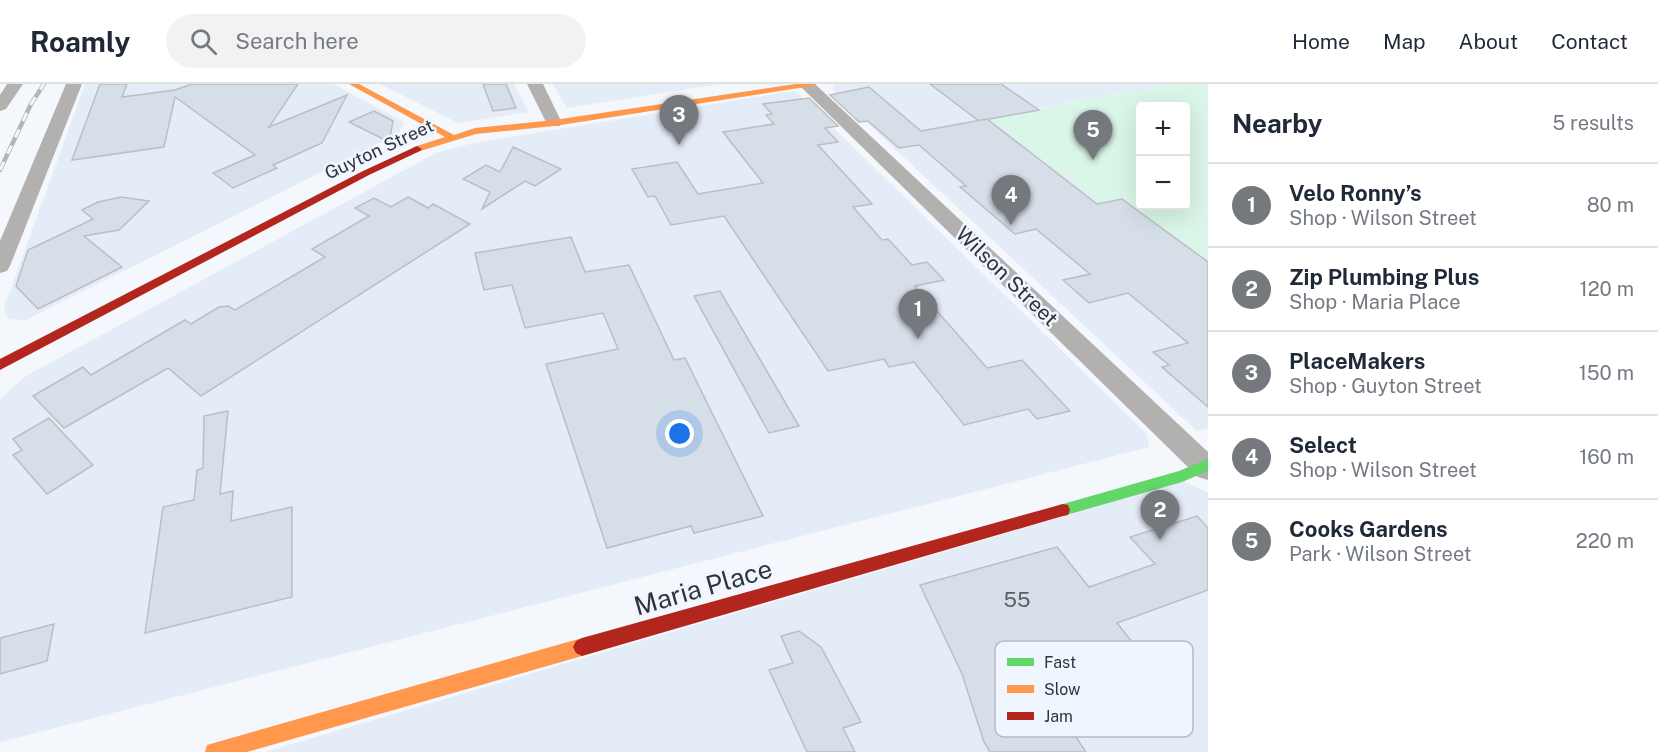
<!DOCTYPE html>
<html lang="en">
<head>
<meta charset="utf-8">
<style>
	body { margin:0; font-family:"Public Sans",sans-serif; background:#f2f2f3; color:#1f2937 }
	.controls { position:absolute; right:18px; top:18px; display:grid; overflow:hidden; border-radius:6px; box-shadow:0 6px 24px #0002 }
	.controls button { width:54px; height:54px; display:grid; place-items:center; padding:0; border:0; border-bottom:2px solid #e0e1e3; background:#fff; color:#1f2937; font:30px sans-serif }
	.you { position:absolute; left:680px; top:350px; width:21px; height:21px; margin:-15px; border:4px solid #fff; border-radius:50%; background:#1a73e8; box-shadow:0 0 0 9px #1a73e833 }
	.badge { display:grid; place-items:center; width:39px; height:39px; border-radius:50%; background:#75787d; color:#fff; font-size:20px; font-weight:700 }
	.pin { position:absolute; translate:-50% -50px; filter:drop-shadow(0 2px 3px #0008) }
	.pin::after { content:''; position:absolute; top:32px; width:21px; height:18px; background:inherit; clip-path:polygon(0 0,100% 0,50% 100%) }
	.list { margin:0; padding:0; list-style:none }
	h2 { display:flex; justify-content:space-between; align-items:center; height:78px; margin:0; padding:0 24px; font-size:26px }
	h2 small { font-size:20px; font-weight:400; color:#747a83 }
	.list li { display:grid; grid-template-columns:39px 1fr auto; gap:18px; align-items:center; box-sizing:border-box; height:84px; padding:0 24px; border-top:2px solid #e0e1e3 }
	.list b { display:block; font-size:22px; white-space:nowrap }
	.list p { margin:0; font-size:20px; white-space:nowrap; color:#747a83 }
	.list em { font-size:20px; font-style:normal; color:#747a83 }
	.icon { flex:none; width:33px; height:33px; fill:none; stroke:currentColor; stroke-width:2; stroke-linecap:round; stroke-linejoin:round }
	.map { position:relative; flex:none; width:1208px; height:668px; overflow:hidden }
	header { display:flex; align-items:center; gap:36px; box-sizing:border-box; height:84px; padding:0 30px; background:#fff; border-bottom:2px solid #e0e1e3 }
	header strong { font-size:28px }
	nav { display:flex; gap:33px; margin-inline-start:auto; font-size:21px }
	.search { width:420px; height:54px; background:#f2f2f3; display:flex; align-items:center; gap:15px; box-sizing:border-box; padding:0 21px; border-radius:33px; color:#747a83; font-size:22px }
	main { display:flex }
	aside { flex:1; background:#fff }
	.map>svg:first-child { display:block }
	.built { fill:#e4ecf8 }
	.green { fill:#daf6e8; fill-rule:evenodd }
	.building { fill:#d6dee8; stroke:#bcbec2; stroke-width:1.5 }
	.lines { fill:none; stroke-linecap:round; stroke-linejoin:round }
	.street { fill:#b2b1b0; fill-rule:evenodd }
	.fast { fill:#63d668; fill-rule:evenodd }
	.slow { fill:#ff974d; fill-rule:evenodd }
	.jam { fill:#b3261e; fill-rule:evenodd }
	.rail-casing { stroke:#b4b6b6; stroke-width:4.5 }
	.rail { stroke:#f0f6ff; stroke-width:3; stroke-dasharray:9; stroke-linecap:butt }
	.labels { text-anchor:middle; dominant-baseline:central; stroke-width:5; stroke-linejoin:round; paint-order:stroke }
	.far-street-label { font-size:18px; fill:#313438; stroke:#f0f6ff }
	.street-label { font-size:21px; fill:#313438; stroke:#f0f6ff }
	.near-number-label { font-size:21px; fill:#5a5e64 }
	.near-street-label { font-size:26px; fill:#313438; stroke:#f0f6ff }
	.key { fill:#f0f6ff; stroke:#b7bcc3; stroke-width:1.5 }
	.key-label { font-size:16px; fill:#313438 }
</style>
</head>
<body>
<header>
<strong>Roamly</strong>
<div class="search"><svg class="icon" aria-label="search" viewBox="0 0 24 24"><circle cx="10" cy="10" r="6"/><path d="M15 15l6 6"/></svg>Search here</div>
<nav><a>Home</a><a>Map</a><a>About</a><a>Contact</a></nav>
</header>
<main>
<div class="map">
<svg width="1208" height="668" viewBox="0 0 1208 668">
	<rect width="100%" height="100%" fill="#f4f7fc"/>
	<g class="built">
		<polygon points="85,0 333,0 404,38 399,49 26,236 8,235 4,224"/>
		<polygon points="380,0 514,0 529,28 458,39"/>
		<polygon points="553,0 719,0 567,24"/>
		<polygon points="839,0 1171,0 989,33 1208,200 1208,344 1197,347 835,9 832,5 835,1"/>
		<polygon points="793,7 798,9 1147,350 1149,363 0,658 0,315 26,292 436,69 469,60"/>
		<polygon points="1184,397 1208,409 1208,668 265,668"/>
	</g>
	<path class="green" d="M 1171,0 L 1208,0 L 1208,200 L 988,34 ZM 1140,22 L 1186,22 L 1186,122 L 1140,122 Z"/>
	<g class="building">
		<polygon points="100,0 127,0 122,13 175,6 192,0 298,0 269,43 347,11 322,59 273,81 277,84 233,104 213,89 255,71 175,13 164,63 72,76"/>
		<polygon points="483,0 506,0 516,24 493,27"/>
		<polygon points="930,0 1001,0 1039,26 979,37"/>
		<polygon points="869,3 921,47 987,35 1097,120 1122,115 1208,178 1208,323 1162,283 1169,281 1153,268 1188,259 1128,209 1089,219 1063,196 1090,190 1036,145 1015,150 960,103 966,102 919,61 899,64 868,37 859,38 830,11"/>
		<polygon points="809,14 838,42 825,44 838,58 818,61 872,120 853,123 882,156 888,155 912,181 927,178 944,196 915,202 987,284 1022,276 1070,327 1037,335 1028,325 964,341 914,278 889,283 884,275 828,287 724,132 671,141 655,112 648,113 632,85 677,78 698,110 763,99 723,48 774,40 766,31 772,30 763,20"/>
		<polygon points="374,27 393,37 389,58 349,38"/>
		<polygon points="513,63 561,85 535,102 525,97 482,125 490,108 463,95 486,81 500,88"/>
		<polygon points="121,113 149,117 119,146 84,152 122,183 38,225 16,202 28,166 93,135 82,126 98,118"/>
		<polygon points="408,113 428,124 433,120 470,140 201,312 168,284 64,344 33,312 83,283 91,291 185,236 191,240 219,223 228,222 235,226 325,173 312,165 369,132 355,124 374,114 391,123"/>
		<polygon points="571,153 585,188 629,181 674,276 685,274 763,432 694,449 691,442 607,464 546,280 618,265 603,229 525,244 512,201 484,206 475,169"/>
		<polygon points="720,207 799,342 769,349 694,212"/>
		<polygon points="228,327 220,410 233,407 231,437 292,423 292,513 145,549 163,423 194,416 197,386 203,384 204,332"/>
		<polygon points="49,334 93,381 47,410 13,371 22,366 13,355"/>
		<polygon points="1197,432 1208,444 1208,506 1117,539 1141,569 1084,587 1101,612 1058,626 1086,668 990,668 984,658 962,590 920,501 1057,463 1089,503 1155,480 1130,453"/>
		<polygon points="54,540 47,577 0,590 0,554"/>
		<polygon points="799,547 821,563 861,638 843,644 855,668 807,668 769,586 793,579 781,552"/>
	</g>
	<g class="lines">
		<g class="street">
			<polygon points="7,0 23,0 6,25 0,27 0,11"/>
			<polygon points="66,0 82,0 10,182 7,187 0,189 0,157"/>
			<polygon points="527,0 543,0 562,39 560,42 548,42"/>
			<polygon points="798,0 815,0 1208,368 1208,396 1198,393"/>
		</g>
		<polygon class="fast" points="1208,375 1208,387 1182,398 1063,432 1058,431 1056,426 1058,421 1063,420 1179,387"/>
		<g class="slow">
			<polygon points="349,0 359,0 454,51 475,44 554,36 796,0 816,0 812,2 554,42 476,50 417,68 412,65 414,63 445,53"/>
			<polygon points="582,554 588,557 591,563 588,569 582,572 247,668 205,668 207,661 214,659"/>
		</g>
		<g class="jam">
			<polygon points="417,62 422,65 420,67 369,91 0,286 0,275 363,87"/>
			<polygon points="1063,420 1068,421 1070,426 1068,431 1063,432 582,572 576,569 573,563 576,557 582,554"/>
		</g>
		<g class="rail-casing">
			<polyline id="rail" points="0,86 31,20 44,0"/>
		</g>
		<use href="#rail" class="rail"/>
	</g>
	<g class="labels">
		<g class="far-street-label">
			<text transform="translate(379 65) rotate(-25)">Guyton Street</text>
		</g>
		<g class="street-label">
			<text transform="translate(1007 192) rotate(44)">Wilson Street</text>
		</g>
		<g class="near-number-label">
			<text x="1017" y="515">55</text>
		</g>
		<g class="near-street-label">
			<text transform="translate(703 503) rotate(-16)">Maria Place</text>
		</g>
	</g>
	<rect x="995" y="557" width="198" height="96" rx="9" class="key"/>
	<rect x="1007" y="574" width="27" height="8" fill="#63d668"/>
	<rect x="1007" y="601" width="27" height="8" fill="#ff974d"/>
	<rect x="1007" y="628" width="27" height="8" fill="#b3261e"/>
	<g class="key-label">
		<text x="1044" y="584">Fast</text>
		<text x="1044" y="611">Slow</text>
		<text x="1044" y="638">Jam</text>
	</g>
</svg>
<div class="controls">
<button>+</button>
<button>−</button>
</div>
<div class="you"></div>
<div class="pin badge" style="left:918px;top:255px">1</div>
<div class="pin badge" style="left:1160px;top:456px">2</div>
<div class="pin badge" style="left:679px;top:61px">3</div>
<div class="pin badge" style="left:1011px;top:141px">4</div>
<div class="pin badge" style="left:1093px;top:76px">5</div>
</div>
<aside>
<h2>Nearby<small>5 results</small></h2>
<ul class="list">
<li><span class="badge">1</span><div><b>Velo Ronny’s</b><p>Shop · Wilson Street</p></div><em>80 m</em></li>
<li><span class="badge">2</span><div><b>Zip Plumbing Plus</b><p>Shop · Maria Place</p></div><em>120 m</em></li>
<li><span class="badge">3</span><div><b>PlaceMakers</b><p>Shop · Guyton Street</p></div><em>150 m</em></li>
<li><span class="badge">4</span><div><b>Select</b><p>Shop · Wilson Street</p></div><em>160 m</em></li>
<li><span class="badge">5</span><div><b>Cooks Gardens</b><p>Park · Wilson Street</p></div><em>220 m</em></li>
</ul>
</aside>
</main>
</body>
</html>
